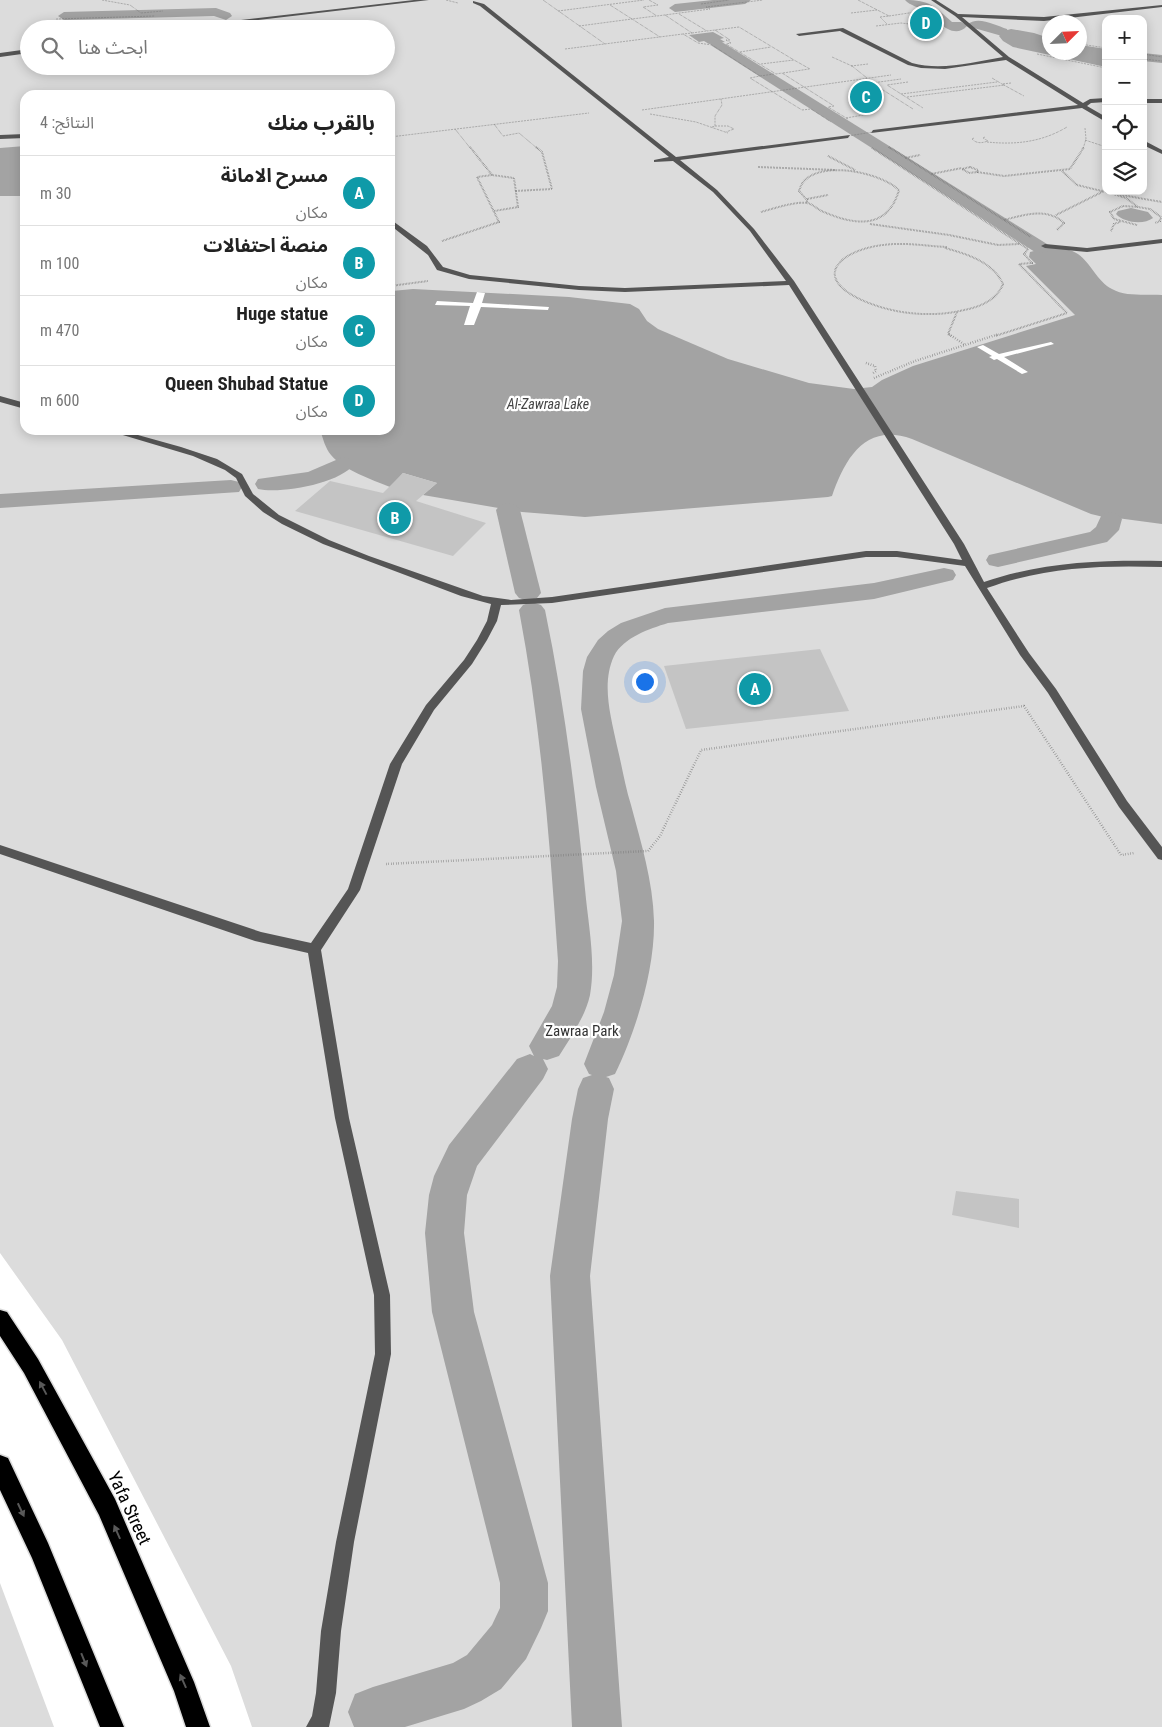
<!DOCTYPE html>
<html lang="ar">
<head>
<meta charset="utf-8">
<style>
	body { margin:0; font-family:"Roboto Condensed","Noto Sans Arabic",sans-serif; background:#f6f6f6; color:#222; direction:rtl }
	.controls { position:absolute; right:15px; top:15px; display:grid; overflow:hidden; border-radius:10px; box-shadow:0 2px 12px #0003 }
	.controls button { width:45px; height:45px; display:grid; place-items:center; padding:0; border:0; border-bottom:1px solid #e0e0e0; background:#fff; color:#222; font:25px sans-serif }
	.compass { position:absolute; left:1042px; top:15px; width:45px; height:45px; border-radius:50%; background:#fff; box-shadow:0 2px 12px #0003; rotate:66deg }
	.you { position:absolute; left:644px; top:681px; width:18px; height:18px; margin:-12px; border:4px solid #fff; border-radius:50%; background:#1a73e8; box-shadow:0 0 0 8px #1a73e833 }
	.badge { display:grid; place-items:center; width:32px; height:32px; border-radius:50%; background:#d93025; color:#fff; font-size:16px; font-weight:700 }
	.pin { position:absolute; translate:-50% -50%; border:2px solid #fff; box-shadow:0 1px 5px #0006 }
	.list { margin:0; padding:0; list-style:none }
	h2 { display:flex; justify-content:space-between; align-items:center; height:65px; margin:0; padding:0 20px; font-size:21px }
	h2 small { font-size:16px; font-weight:400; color:#767676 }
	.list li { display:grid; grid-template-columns:32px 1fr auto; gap:15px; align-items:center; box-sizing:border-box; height:70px; padding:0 20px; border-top:1px solid #e0e0e0 }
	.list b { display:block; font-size:19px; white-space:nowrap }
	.list p { margin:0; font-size:16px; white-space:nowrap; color:#767676 }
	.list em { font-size:16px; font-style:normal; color:#767676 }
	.icon { flex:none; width:28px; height:28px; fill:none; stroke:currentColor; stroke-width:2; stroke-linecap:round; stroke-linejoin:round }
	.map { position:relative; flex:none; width:1162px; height:1727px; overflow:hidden; direction:ltr }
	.search { position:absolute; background:#fff; box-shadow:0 2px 12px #0003; left:20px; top:20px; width:375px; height:55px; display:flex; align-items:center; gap:12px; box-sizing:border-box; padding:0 18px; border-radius:28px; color:#767676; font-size:19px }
	.panel { position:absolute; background:#fff; box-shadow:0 2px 12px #0003; left:20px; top:90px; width:375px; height:345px; border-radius:15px; direction:rtl }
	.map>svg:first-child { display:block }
	.green { fill:#dcdcdc; fill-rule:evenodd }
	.water { fill:#a3a3a3 }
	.pier { fill:#fff }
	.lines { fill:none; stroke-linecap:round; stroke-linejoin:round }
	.canal { fill:#a3a3a3; fill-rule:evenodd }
	.building { fill:#c4c4c4 }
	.highway-casing { stroke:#dbdbdb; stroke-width:3 }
	.path-far2 { stroke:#777; stroke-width:1; stroke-dasharray:0.5 1; stroke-linecap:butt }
	.path-far1 { stroke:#777; stroke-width:2; stroke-dasharray:0.5 1; stroke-linecap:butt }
	.path { stroke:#777; stroke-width:2.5; stroke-dasharray:0.5 2; stroke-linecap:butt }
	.minor { fill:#555; fill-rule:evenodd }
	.highway { fill:#000; fill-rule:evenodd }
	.path-bridge { stroke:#777; stroke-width:1; stroke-dasharray:0.5 1; stroke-linecap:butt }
	.oneway { fill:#595959 }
	.labels { text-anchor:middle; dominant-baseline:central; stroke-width:4.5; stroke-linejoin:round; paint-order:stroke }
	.far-water-label { font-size:14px; font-style:italic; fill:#444; stroke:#fff }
	.park-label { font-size:15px; fill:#333; stroke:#fff }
	.near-street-label { font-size:18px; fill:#000; stroke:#fff }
</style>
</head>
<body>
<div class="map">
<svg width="1162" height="1727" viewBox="0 0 1162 1727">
	<rect width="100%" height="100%" fill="#fff"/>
	<g class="green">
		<path d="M 0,0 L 1162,0 L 1162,1727 L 252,1727 L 231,1666 L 62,1340 L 0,1253 ZM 1106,19 L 1143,19 L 1143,191 L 1106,191 ZM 1050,22 L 1080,22 L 1080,52 L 1050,52 ZM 29,29 L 386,29 L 386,66 L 29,66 ZM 25,95 L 390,95 L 390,430 L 25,430 Z"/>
		<polygon points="0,1583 54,1727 0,1727"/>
	</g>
	<g class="water">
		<polygon points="275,21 308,24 321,29 232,29 239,25"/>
		<polygon points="1011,29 1034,33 1049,38 1050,52 1080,52 1080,45 1106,49 1106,67 1013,47 1003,41 999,36 1004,31"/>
		<polygon points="713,32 724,38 720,39 725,42 709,44 704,41 699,42 689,35"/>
		<polygon points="25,146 25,196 0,196 0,148"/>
		<path d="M 1131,208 L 1148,212 L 1153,218 C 1144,225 1124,223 1116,214 L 1118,211 Z"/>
		<path d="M 1046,248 C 1053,248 1062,248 1069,250 C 1089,255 1094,280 1112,289 C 1126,297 1146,294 1162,295 L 1162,524 L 1117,518 L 1116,520 L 1091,514 L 912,439 C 865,422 845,459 832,496 L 828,497 L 585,517 L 522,512 L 423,495 L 437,483 L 403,473 L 390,487 C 371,479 345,471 331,455 C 325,448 323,438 320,430 L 390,430 L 390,292 L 392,291 L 413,289 L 569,297 L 630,304 L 639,309 L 647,321 L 658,329 L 728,359 L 809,383 L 854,389 L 872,387 L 882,380 L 913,366 L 1075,315 L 1026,266 L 1036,264 L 1029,257 L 1030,252 Z"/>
	</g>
	<g class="pier">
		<polygon points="477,292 485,293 482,303 549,307 548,310 481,307 474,325 464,325 470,306 435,305 437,301 473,303"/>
		<polygon points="1051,342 1054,344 1004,357 1028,372 1022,374 997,359 994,360 989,357 992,356 977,347 983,345 999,354"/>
	</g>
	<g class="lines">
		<g class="canal">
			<polygon points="713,0 751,0 745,4 675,12 669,8 675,4"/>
			<path d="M 905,0 C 930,0 934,6 952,22 L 961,22 L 967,25 C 977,15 995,25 1007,29 L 1008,32 L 1002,36 L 967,26 C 953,41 937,20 926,12 C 920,7 910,6 905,0 Z"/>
			<polygon points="216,8 230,13 232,16 226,20 214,16 64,20 58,16 64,12"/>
			<polygon points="717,39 1047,244 1050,248 1047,252 1041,253 1035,252 712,46 710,43"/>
			<polygon points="1143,53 1162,55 1162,63 1143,61"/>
			<path d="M 343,457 L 351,459 L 354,464 C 340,484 280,494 258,489 L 255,484 L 258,479 L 308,472 Z"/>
			<polygon points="231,480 239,482 242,487 239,492 0,508 0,494"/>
			<polygon points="508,503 516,505 520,510 541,593 537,598 528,601 519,598 515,593 496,510 500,505"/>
			<polygon points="1110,512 1118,514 1122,519 1119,530 1107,542 998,567 989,565 986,560 989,555 1090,532 1096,527 1102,514"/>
			<path d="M 944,568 L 953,570 L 956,575 L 953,580 L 874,599 L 668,623 C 649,629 624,637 614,656 C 601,684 611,717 617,746 C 622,766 625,786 631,805 C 641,843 653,881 654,921 C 655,969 636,1031 615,1074 L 606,1077 L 609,1078 L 614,1089 L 608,1119 L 590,1276 L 622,1727 L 572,1727 L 550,1276 L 572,1119 L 578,1089 L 583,1078 L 592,1075 L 589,1074 L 584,1064 L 604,1012 L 614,975 L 622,921 L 616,871 L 596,787 L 581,709 L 583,671 L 587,657 L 598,640 L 608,631 L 621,623 L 665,608 L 874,583 Z"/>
			<path d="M 532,602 L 541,605 L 545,610 C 564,702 576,795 585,889 C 588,923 596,961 590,995 C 585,1017 571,1037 559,1056 L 547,1060 L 543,1059 L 548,1069 L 543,1079 L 477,1166 L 467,1195 L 464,1233 L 474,1312 L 548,1583 L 548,1611 L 541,1628 L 526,1659 L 501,1689 L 481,1701 L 464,1709 L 405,1727 L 354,1727 L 348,1712 L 355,1694 L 373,1687 L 453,1663 L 467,1655 L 492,1625 L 500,1608 L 500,1583 L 432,1312 L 425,1233 L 429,1195 L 434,1176 L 449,1145 L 517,1059 L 530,1054 L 534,1056 L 529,1046 L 552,1006 L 557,987 L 558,961 C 550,843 541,726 519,610 L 523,605 Z"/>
		</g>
	</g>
	<g class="building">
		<polygon points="403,473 437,483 416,501 486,523 453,556 295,511 330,481 383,493"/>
		<polygon points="820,649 849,711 686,729 664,666"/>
		<polygon points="956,1191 1019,1199 1019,1228 952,1215"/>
	</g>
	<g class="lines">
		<g class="highway-casing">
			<g id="highway">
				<polygon points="0,1310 7,1312 38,1359 115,1499 194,1682 210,1727 186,1727 174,1691 99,1515 24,1373 0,1336"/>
				<polygon points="0,1455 8,1458 48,1543 124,1727 100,1727 32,1558 0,1490"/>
			</g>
		</g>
		<g class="path-far2">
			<polyline points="102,0 130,5 141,13 163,11"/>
			<polyline points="446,0 458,3"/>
			<polyline points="543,0 605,44"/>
			<polyline points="649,0 658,5 643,7 657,16 710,9 706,7 763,0"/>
			<polyline points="858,0 889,16 880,17 887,24"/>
			<polyline points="701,4 729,0"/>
			<polyline points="610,5 632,19 656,16"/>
			<polyline points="558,11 644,0"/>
			<polyline points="851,13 877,10"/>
			<polyline points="679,14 707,31 739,27 794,60"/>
			<polyline points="665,15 692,33 683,34"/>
			<polyline points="889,16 922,11"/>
			<polyline points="56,19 155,16"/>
			<polyline points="579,26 632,19 660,37"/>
			<polyline points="876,26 901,23 944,28"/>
			<polyline points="715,30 730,40 726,40 731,43 726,44 776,74 782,73 834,106 828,107 848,119"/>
			<polyline points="692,33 706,31"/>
			<polyline points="1080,44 1106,48"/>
			<polyline points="565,49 683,34 698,43 712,45 760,76 750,78 802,110 811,109 831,122"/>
			<polyline points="740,52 771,47"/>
			<polyline points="1037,54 1106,68"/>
			<polyline points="1143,54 1162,57"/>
			<polyline points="832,57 852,66 867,78"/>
			<polyline points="1143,59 1162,61"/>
			<polyline points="761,64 794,60 810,69"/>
			<polyline points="851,66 868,64"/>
			<polyline points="783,73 809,69"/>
			<polyline points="760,76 774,74"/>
			<polyline points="992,78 1002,84"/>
			<polyline points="908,82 887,85 923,108"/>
			<polyline points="872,83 901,79"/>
			<polyline points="872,83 913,109"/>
			<polyline points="1011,83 1002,84 1024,96"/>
			<polyline points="901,94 997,82"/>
			<polyline points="907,97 1005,85"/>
			<polyline points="642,110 891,75"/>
			<polyline points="650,114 696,122 728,133"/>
			<polyline points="846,118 869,114"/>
			<polyline points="494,124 503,136 519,133 538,149"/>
			<polyline points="715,126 728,126 734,129 726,132"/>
			<polyline points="712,127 715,126 715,116 722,105 721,99"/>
			<polyline points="455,129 471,149"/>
			<polyline points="390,137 589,113"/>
			<path d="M 974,138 L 972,139 C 977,144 982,143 988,141 L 983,138 L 985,137"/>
			<polyline points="1085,140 1106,147"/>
			<path d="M 987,142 C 1016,145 1042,142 1067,127"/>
			<polyline points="888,147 891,149"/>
			<polyline points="1083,149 1086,139 1085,128"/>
		</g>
		<g class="path-far1">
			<polyline points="889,147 1031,237"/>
			<polyline points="872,148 1028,249 1024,254 1032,263 1019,264 1067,313 995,336"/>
			<polyline points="828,156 855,170"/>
			<polyline points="905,158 920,155"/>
			<polyline points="758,167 836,170"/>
			<polygon points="970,167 978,170 977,172 969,173 962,169"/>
			<polyline points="1062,171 1077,185 1110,193"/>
			<polyline points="977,172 1004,176 1070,169 1084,147"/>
			<polyline points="931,174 962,168"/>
			<polyline points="492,175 514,178 518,207 494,211"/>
			<polyline points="515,191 552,189 542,152 536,147"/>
			<polyline points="1110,193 1126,198 1138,207 1150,209 1161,217 1160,221 1155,223"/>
			<polyline points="1116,194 1162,202"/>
			<polyline points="807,199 828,195"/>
			<path d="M 761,212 C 772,209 796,201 807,203 C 813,204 818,210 824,212 C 856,226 888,229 899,190 C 881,173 824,160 804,181 C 802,183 800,188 799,191 L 807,200 L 807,203"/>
			<polyline points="1056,215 1102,192"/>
			<path d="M 1004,220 C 1024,215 1047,207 1064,223 L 1057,230"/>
			<polyline points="870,224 949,235 998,245 1019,244"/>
			<polyline points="1137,225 1114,219 1110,212 1123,206 1138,207"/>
			<polyline points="1111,231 1114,224 1120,222"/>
			<polyline points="442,241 499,222 477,177 492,175 470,147"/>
			<path d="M 945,248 C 967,254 993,262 1003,284 C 997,300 980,307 964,310 C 932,318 894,314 864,301 C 809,277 841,250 883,245 C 905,242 925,246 947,247"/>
			<polyline points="21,259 25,259"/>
			<polyline points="390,286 428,281"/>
			<polyline points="951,336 948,334 957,312"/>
		</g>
		<g class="path">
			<polyline points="949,334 965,345"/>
			<polyline points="866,363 875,366 876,371 872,374"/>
			<polyline points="874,378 915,361 999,334"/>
			<polyline points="386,864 648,851 660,836 701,750 1024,706 1121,855 1134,853"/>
		</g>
		<g class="minor">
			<polygon points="414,0 429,0 182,29 164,29"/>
			<path d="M 931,0 L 936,0 L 958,14 L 1044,17 L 1162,5 L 1162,7 L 1044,21 L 962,17 L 1009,57 L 1083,103 L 1090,99 L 1106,98 L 1106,102 L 1091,103 L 1087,106 L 1106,117 L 1106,122 L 1082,108 L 871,133 L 873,130 L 1078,105 L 1006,60 L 945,69 L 921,68 L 908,65 L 840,31 L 799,36 L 796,34 L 843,28 L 912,63 C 942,71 973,62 1003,57 L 955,16 Z"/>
			<path d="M 473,1 L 484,4 L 676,157 L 850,135 L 848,138 L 680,160 L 717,190 L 754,229 L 794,281 L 964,544 L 984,582 C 1042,562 1101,560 1162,561 L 1162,567 C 1102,565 1044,567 987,588 L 1029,653 L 1056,689 L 1127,801 L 1162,847 L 1162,860 L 1158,859 L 1119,807 L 1048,693 L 1020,655 L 965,566 L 897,557 L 866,557 L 552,603 L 501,605 L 497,621 L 487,640 L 472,664 L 434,710 L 402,764 L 360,890 L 321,950 L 349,1118 L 390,1295 L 391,1354 L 354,1542 L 341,1631 L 336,1693 L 329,1727 L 306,1727 L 312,1716 L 316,1693 L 321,1631 L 336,1542 L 375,1354 L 374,1295 L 335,1118 L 308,953 L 255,941 L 0,854 L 0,845 L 261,932 L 311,943 L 348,889 L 390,764 L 426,705 L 464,660 L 477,640 L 487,621 L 491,604 L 461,596 L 323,544 L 282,524 L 263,512 L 245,496 L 236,478 L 225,470 L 193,456 L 106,430 L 120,430 L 181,447 L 217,459 L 242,474 L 253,494 L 279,515 L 329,540 L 369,556 L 483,596 L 511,600 L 552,597 L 866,551 L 897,551 L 962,560 L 954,544 L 789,285 L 625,292 L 579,290 L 469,279 L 437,270 L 428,255 L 390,225 L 390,219 L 427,246 L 443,267 L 470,275 L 579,286 L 625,288 L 786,281 L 750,231 L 713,192 L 673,161 L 654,162 L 654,160 L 669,157 L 480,6 L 473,3 Z"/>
			<polygon points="29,49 29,53 0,57 0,53"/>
			<rect x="1143" y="99" width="19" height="4"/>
			<polygon points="25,134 25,138 0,139 0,135"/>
			<polygon points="1143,140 1162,150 1162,154 1143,145"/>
			<polygon points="1162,239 1162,243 1087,252 1045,248 1041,246 1045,244 1087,248"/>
			<polygon points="0,396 25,403 25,409 0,402"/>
		</g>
		<use href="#highway" class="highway"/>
		<polyline class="path-bridge" points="848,136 873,132"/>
	</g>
	<defs><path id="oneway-solid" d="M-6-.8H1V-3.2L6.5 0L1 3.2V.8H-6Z" transform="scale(1.25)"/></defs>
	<g class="oneway">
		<use href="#oneway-solid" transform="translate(43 1388) rotate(-118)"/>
		<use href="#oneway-solid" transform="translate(21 1510) rotate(65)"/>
		<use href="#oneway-solid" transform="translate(117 1532) rotate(-114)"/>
		<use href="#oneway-solid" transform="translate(84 1660) rotate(68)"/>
		<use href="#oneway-solid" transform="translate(183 1681) rotate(-114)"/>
	</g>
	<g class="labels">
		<g class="far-water-label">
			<text x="548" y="404">Al-Zawraa Lake</text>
		</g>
		<g class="park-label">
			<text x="582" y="1031">Zawraa Park</text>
		</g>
		<g class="near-street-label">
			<text transform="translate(130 1508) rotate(65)">Yafa Street</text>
		</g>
	</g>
</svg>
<div class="controls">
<button>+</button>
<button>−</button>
<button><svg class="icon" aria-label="locate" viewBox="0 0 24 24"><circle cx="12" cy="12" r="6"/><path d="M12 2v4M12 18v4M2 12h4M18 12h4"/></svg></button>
<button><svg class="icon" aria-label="layers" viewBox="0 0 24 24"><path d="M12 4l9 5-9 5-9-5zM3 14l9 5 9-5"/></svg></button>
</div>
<svg class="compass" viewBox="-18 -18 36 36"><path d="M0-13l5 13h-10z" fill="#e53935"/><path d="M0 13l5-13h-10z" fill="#767676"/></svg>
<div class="you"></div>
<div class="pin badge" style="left:755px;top:689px;background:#0f9aa8">A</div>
<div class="pin badge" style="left:395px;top:518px;background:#0f9aa8">B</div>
<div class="pin badge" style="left:866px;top:97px;background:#0f9aa8">C</div>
<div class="pin badge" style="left:926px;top:23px;background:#0f9aa8">D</div>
<div class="search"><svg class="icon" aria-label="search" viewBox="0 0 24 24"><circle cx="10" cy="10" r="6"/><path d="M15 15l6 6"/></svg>ابحث هنا</div>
<section class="panel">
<h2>بالقرب منك<small>النتائج: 4</small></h2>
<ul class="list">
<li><span class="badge" style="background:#0f9aa8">A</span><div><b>مسرح الامانة</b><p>مكان</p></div><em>30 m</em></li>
<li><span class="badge" style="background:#0f9aa8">B</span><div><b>منصة احتفالات</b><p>مكان</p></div><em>100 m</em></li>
<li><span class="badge" style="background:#0f9aa8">C</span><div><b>Huge statue</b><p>مكان</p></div><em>470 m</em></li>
<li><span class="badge" style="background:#0f9aa8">D</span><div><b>Queen Shubad Statue</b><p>مكان</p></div><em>600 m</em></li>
</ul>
</section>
</div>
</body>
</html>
